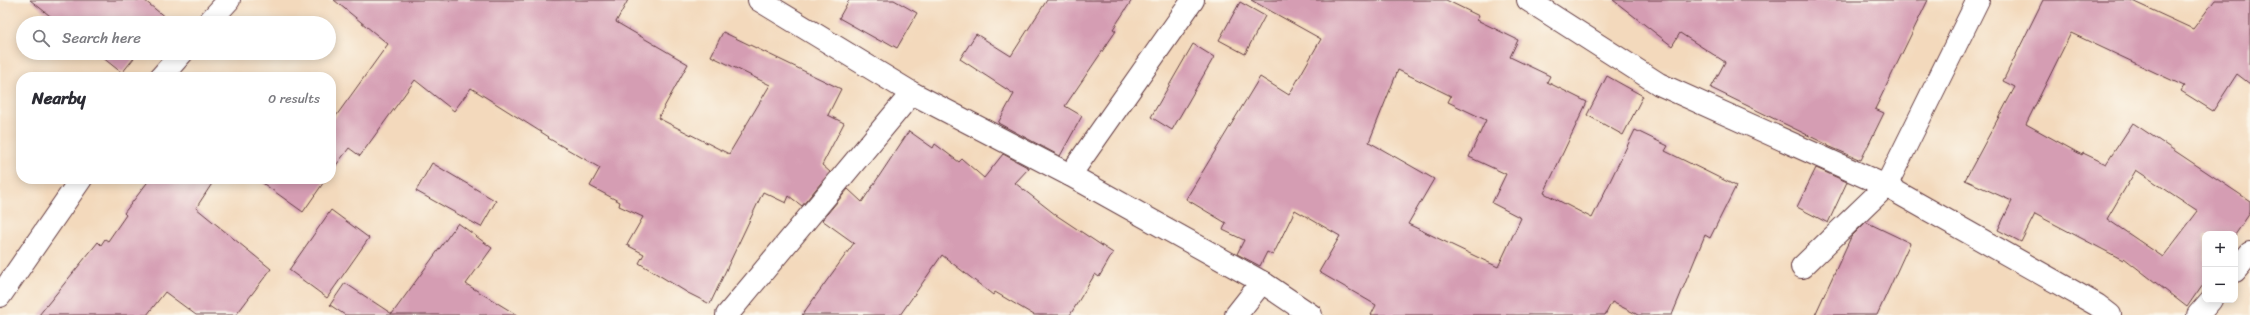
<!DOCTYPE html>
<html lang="en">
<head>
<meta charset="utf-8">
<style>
	body { margin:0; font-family:Sriracha,sans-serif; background:#f2f2f3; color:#2b2b33 }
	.controls { position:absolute; right:12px; bottom:12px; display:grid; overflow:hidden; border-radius:8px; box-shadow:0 2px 10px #0003 }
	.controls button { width:36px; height:36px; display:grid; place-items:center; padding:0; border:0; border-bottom:1px solid #e1e1e2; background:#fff; color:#2b2b33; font:20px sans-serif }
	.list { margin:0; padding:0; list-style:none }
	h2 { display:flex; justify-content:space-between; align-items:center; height:52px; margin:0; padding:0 16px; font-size:17px }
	h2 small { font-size:13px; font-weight:400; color:#7c7c81 }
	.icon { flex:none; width:22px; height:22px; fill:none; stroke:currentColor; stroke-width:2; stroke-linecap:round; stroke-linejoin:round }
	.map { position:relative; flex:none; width:2250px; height:315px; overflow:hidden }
	.search { position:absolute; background:#fff; box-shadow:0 2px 10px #0003; left:16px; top:16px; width:320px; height:44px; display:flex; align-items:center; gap:10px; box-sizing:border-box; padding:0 14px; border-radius:22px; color:#7c7c81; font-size:15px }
	.panel { position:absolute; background:#fff; box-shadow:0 2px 10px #0003; left:16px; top:72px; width:320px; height:112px; border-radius:16px }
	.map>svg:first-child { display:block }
	.building { fill:#d59db3; fill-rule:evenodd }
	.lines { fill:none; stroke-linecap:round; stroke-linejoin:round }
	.minor-casing { stroke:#633b41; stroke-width:24 }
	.minor { stroke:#fff; stroke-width:22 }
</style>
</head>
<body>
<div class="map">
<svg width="2250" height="315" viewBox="0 0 2250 315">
	<rect width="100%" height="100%" fill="#fbf7ec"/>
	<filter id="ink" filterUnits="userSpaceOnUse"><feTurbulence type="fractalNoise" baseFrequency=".025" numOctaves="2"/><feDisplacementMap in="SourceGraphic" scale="8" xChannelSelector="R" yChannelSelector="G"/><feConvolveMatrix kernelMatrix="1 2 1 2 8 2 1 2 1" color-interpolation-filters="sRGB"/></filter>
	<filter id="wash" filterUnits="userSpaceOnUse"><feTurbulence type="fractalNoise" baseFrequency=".012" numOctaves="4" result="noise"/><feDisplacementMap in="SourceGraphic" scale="16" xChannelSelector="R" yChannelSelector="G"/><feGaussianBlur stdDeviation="0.9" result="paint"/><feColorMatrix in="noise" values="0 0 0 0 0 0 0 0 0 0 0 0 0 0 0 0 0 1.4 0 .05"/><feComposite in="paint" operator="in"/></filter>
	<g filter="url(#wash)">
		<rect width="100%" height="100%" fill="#f3d9bc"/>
		<g id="blocks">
			<g class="building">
				<polygon points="30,0 144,0 166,18 162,23 59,23"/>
				<polygon points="334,0 628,0 616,22 688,64 658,118 729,154 770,85 711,56 723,32 841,89 828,115 844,123 822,165 830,172 802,206 789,196 786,203 763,192 710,304 688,293 639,263 644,254 627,245 643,217 619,206 620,202 590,186 600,168 548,138 549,137 471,88 454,111 415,80 360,156 349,148 331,172 331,123 388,44"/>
				<polygon points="849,0 894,0 917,13 897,48 883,40 882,42 839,18"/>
				<polygon points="1047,0 1132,0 1113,29 1116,31 1065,106 1082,116 1060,156 998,123 1014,94 960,59 976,34 1011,56"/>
				<path d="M 1251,0 L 1446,0 L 1479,16 L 1477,20 L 1518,40 L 1510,57 L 1550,76 L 1547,82 L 1587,102 L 1544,193 L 1592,218 L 1635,130 L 1668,146 L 1665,151 L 1736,186 L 1710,238 L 1705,235 L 1672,315 L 1638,315 L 1612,302 L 1605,315 L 1371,315 L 1376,305 L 1319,272 L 1340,236 L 1295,210 L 1273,255 L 1267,252 L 1260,266 L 1237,254 L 1244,240 L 1223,230 L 1226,223 L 1186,199 L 1260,77 L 1289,95 L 1321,39 ZM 1398,70 L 1451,96 L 1448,102 L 1486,120 L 1469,157 L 1506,174 L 1492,203 L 1521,218 L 1498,267 L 1408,224 L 1434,179 L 1369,142 Z"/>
				<polygon points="1613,0 1928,0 1875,109 1884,113 1861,160 1828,146 1828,145 1711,88 1725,62 1680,33 1672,46"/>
				<path d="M 2043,0 L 2130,0 L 2193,29 L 2215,0 L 2250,0 L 2250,84 L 2237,74 L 2213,111 L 2181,91 L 2184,86 L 2071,33 L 2026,124 L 2082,155 L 2083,153 L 2106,164 L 2133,123 L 2250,201 L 2250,213 L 2235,235 L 2205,234 L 2205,281 L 2187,307 L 2124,258 L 2123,260 L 2035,214 L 2021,242 L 1998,230 L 2012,201 L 1965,180 L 2015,87 L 2003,81 ZM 2136,170 L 2198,211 L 2163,257 L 2107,219 Z"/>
				<polygon points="1240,2 1265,16 1245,54 1219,40"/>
				<polygon points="1193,44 1214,57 1172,130 1151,117"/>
				<polygon points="97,53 138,53 122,73"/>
				<polygon points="1607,76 1643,96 1623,135 1587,115"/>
				<polygon points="909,131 933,148 935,144 959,162 962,159 984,178 1003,154 1029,168 1015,183 1056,215 1113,253 1099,277 1095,274 1070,315 1034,315 995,292 993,295 942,255 900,315 802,315 854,243 822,220 848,189 862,202"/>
				<polygon points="432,163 496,201 481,227 416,191"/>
				<polygon points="1816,168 1847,182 1828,223 1797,207"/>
				<polygon points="150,179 215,179 196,208 271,269 236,315 196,315 165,292 147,315 39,315 98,242 101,245 105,239 108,241 126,215 124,213"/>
				<polygon points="257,179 326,179 303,212"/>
				<polygon points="331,210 369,238 327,298 289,270"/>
				<polygon points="1866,222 1910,243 1877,315 1815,315 1851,237"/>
				<polygon points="458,223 492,248 466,284 517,315 345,315 330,305 345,283 392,314"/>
			</g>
		</g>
	</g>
	<g filter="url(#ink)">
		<use href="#blocks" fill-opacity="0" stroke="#633b41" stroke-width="1"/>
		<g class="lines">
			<g class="minor-casing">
				<g id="minor">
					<polyline points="759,0 912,93 1070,175 1262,282 1311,315"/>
					<polyline points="1528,0 1659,84 1886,186 2097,305 2110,315"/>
					<polyline points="208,23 229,0"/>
					<polyline points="161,77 182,53"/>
					<polyline points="1070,175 1193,0"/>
					<polyline points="1802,267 1886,186 1978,0"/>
					<polyline points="2235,271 2250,253"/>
					<polyline points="0,296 81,179"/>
					<polyline points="727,315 912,93"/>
					<polyline points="1236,315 1262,282"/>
					<polyline points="2198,315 2211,300"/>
				</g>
			</g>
			<use href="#minor" class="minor"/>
		</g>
	</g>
</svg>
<div class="controls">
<button>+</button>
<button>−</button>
</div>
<div class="search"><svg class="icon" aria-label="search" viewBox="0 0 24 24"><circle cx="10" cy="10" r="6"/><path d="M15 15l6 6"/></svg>Search here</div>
<section class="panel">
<h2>Nearby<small>0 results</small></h2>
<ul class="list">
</ul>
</section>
</div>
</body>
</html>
